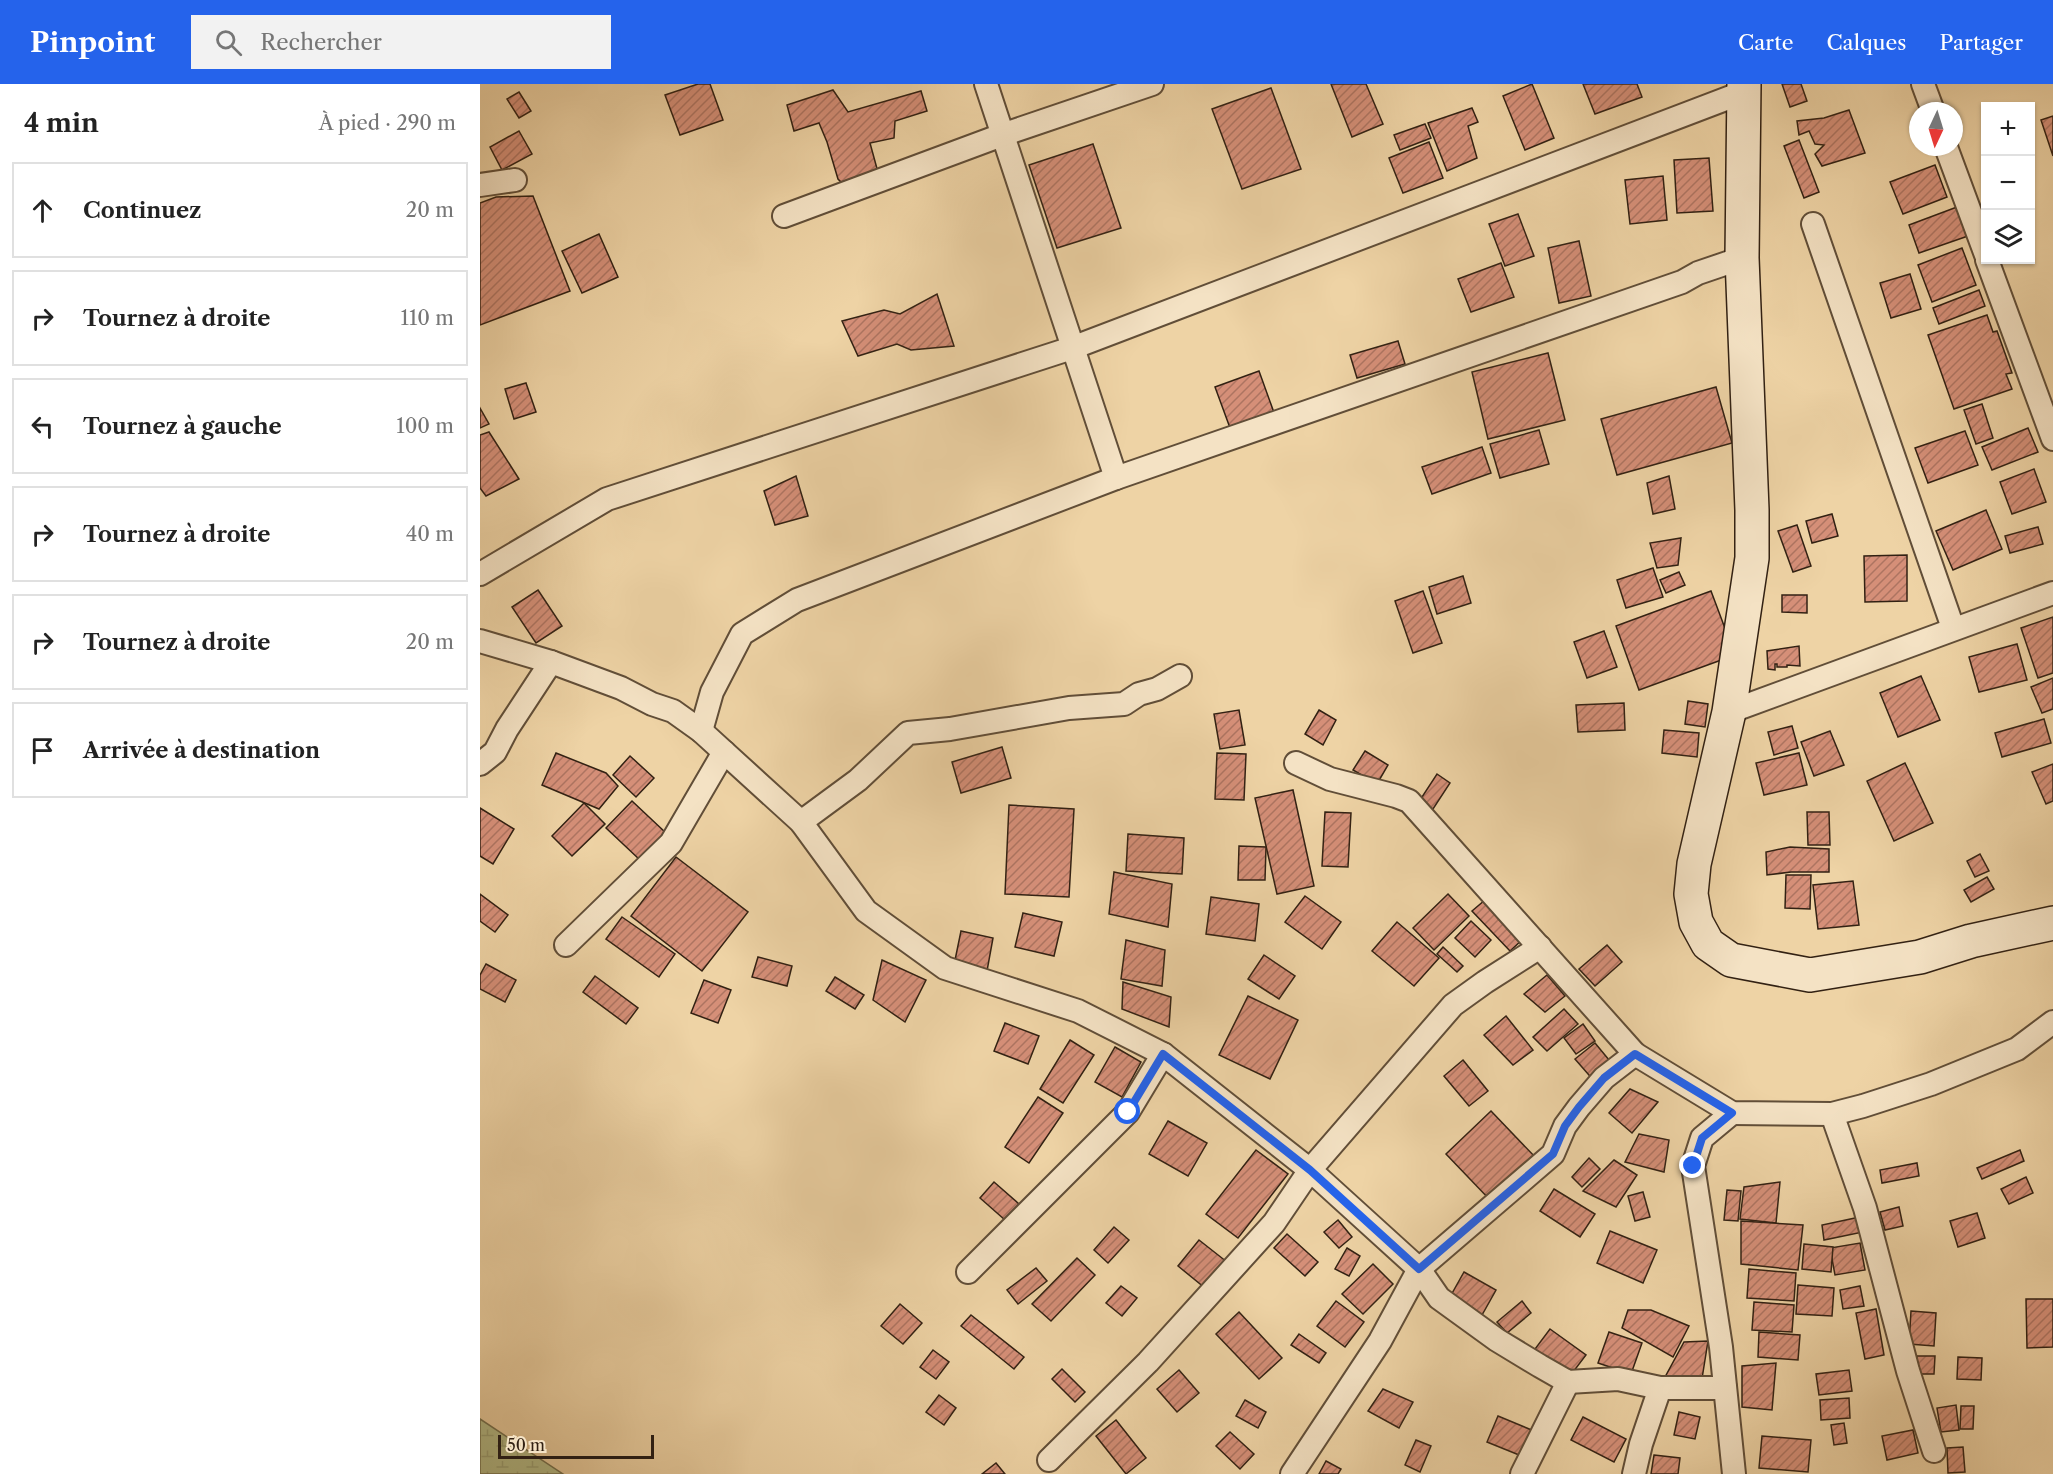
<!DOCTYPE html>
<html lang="fr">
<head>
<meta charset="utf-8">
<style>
	body { margin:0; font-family:"Libre Caslon Text",serif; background:#f2f2f2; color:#222 }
	.controls { position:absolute; right:18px; top:18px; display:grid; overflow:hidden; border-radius:0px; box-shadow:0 2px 4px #0004 }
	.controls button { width:54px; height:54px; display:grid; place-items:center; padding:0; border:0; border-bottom:2px solid #e0e0e0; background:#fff; color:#222; font:30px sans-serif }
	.compass { position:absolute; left:1429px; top:18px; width:54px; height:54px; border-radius:50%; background:#fff; box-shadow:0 2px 4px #0004; rotate:184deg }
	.scale { position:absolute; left:18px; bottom:15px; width:156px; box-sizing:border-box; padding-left:6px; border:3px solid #322113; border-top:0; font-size:16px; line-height:21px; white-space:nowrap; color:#322113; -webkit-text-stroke:4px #f4e2c4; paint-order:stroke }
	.stop { position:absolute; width:18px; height:18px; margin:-14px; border:4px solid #2563eb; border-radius:50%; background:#fff }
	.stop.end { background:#2563eb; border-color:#fff; box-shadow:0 2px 6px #0008 }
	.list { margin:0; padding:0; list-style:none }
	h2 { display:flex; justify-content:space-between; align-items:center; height:78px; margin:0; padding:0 24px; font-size:26px }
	h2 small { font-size:20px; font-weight:400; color:#767676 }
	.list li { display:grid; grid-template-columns:39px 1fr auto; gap:18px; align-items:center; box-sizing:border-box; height:96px; margin:0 12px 12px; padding:0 12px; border:2px solid #e0e0e0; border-radius:0px }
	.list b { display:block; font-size:22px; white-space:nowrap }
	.list em { font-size:20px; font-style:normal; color:#767676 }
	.icon { flex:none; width:33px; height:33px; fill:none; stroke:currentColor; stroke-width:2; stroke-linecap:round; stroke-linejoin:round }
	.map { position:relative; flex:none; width:1573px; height:1390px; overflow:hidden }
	header { display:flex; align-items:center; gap:36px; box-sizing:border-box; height:84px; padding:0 30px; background:#2563eb; color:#fff }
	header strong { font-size:28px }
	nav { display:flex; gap:33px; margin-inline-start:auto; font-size:21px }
	.search { width:420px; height:54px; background:#f2f2f2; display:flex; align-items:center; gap:15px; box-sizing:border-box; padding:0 21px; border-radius:0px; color:#767676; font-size:22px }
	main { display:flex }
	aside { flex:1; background:#fff }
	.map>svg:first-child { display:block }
	.wetland { fill:url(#wetland-marsh); stroke:#72704f; stroke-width:1.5 }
	.building { fill:url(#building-hatch); stroke:#322113; stroke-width:1.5 }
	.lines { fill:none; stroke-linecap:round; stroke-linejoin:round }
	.street-casing { stroke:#614e38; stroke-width:26 }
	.secondary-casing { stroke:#322113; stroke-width:36 }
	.street { stroke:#f4e2c4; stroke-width:22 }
	.secondary { stroke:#f4e2c4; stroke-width:33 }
	.route { stroke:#2563eb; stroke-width:8 }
</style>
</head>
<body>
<header>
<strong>Pinpoint</strong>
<div class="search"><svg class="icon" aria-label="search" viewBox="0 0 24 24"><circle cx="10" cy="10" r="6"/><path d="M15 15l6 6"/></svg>Rechercher</div>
<nav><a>Carte</a><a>Calques</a><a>Partager</a></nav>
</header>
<main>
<aside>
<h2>4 min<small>À pied · 290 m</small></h2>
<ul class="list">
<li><svg class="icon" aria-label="ahead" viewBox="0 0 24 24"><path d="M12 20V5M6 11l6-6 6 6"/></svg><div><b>Continuez</b></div><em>20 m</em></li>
<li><svg class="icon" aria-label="right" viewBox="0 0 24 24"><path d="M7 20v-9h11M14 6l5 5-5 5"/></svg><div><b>Tournez à droite</b></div><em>110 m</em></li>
<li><svg class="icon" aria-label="left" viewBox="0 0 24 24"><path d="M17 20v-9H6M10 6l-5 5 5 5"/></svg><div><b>Tournez à gauche</b></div><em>100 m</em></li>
<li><svg class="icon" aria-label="right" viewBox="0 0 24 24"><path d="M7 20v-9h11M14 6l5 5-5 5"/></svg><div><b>Tournez à droite</b></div><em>40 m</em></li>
<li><svg class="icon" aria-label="right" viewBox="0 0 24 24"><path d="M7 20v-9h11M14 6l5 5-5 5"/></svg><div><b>Tournez à droite</b></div><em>20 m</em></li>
<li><svg class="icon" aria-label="arrive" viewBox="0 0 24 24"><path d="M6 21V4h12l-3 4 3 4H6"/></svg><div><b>Arrivée à destination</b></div></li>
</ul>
</aside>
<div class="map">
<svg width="1573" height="1390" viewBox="0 0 1573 1390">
	<defs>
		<pattern id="wetland-marsh" width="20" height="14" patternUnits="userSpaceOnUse" patternTransform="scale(1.5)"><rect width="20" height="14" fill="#b3be8b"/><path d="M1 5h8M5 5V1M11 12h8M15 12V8" fill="none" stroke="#9aa377"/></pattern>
		<pattern id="building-hatch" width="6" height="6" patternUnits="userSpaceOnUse" patternTransform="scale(1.5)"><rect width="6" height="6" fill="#d58f78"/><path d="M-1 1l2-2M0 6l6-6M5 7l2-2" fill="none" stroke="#ad7461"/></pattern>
	</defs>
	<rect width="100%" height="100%" fill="#eed3a5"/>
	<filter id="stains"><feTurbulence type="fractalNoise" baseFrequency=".00333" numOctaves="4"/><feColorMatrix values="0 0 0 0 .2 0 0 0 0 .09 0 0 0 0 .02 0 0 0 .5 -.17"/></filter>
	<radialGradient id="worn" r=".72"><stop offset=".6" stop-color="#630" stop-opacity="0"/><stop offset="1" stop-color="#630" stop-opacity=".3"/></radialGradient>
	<polygon class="wetland" points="0,1335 83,1390 0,1390"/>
	<g class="building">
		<polygon points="218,0 230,0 243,36 200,51 185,11"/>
		<polygon points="851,0 886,0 903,40 872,53"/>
		<polygon points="1052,0 1074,54 1045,66 1023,12"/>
		<polygon points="1103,0 1157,0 1162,13 1115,30"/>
		<polygon points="1302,0 1321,0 1327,17 1310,23"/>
		<polygon points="791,4 821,85 762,105 732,25"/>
		<polygon points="353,6 368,28 441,7 447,27 415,37 414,54 390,59 402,103 374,111 358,95 347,58 339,39 314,47 307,21"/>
		<polygon points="39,8 51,27 39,34 27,15"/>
		<polygon points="992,24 998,38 988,42 997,74 967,87 948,39"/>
		<polygon points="1369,26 1385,69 1342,82 1335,70 1344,61 1335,60 1329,47 1319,51 1317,37 1344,34"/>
		<polygon points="1573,32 1573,72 1561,36"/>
		<polygon points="945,40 951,54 920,66 914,51"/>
		<polygon points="39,47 52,70 22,86 10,63"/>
		<polygon points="1319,56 1339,108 1324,114 1304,62"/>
		<polygon points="949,58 963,94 923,109 909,74"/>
		<polygon points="613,60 641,144 577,164 549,81"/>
		<polygon points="1229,74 1233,127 1197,129 1194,76"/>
		<polygon points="1455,81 1467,113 1423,130 1410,98"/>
		<polygon points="1183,92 1187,136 1150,140 1145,96"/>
		<polygon points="53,112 90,207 0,241 0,119 16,113"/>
		<polygon points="1477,123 1488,152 1439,169 1429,141"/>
		<polygon points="1038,130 1054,172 1025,182 1009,140"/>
		<polygon points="119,150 138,193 102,209 82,167"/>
		<polygon points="1099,157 1111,212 1079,219 1068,164"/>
		<polygon points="1482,164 1496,201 1452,218 1438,181"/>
		<polygon points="1021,179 1034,213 991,228 978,195"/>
		<polygon points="1430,190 1441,225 1411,234 1400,199"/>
		<polygon points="1499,206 1505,222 1459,240 1453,224"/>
		<polygon points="457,210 474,262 431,266 417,260 378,272 362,237 404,226 420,230"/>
		<polygon points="1507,231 1513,248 1517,247 1532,289 1526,290 1532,305 1474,325 1448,251"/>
		<polygon points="918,257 925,280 877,294 870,271"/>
		<polygon points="1068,269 1085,336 1008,355 992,288"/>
		<polygon points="779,287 797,337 753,352 735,303"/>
		<polygon points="46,299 56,328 34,335 25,305"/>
		<polygon points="1236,303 1252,359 1137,391 1121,335"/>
		<polygon points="1502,320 1513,354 1496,360 1484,326"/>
		<polygon points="0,324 9,340 0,344"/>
		<polygon points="1548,344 1558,368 1512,386 1502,363"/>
		<polygon points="1059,346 1069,380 1020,394 1010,360"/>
		<polygon points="1485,347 1498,381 1448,399 1435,364"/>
		<polygon points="9,348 39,395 6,412 0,404 0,351"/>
		<polygon points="1002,363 1011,389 952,410 942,383"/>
		<polygon points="1554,385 1566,418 1532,430 1520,398"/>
		<polygon points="316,392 328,432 295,441 284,407"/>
		<polygon points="1189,392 1195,425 1173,430 1167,399"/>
		<polygon points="1506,426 1522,465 1473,486 1456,447"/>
		<polygon points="1352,430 1358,452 1332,459 1326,437"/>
		<polygon points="1317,441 1331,482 1313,488 1298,447"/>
		<polygon points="1558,443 1563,460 1530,469 1525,452"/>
		<polygon points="1201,454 1198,481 1177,484 1170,459"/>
		<polygon points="1427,471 1427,517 1385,518 1384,472"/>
		<polygon points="1173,484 1183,513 1146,524 1137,496"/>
		<polygon points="1199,488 1205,501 1186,509 1180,496"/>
		<polygon points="983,492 991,519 957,530 949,503"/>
		<polygon points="58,506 82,542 56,559 32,523"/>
		<polygon points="943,507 962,559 933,569 915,517"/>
		<polygon points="1231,507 1255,571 1159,606 1136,542"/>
		<polygon points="1302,511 1327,511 1327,529 1302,528"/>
		<polygon points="1573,533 1573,589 1558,594 1541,544"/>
		<polygon points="1124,547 1137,583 1107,594 1094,558"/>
		<polygon points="1537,560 1547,596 1499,608 1489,573"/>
		<polygon points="1319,562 1320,582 1307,581 1307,583 1297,583 1297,580 1295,580 1295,586 1288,585 1287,567"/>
		<polygon points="1441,592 1460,636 1418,653 1400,609"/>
		<polygon points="1573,594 1573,625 1562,629 1551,603"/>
		<polygon points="1208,617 1228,620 1225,643 1205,640"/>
		<polygon points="1144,619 1145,646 1098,648 1096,621"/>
		<polygon points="759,626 765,661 740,665 734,630"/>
		<polygon points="839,626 856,636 843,661 825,650"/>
		<polygon points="1564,635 1571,659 1522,673 1515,649"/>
		<polygon points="1312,642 1318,664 1294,671 1288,648"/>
		<polygon points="1184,646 1219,649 1217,673 1182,669"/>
		<polygon points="1350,647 1364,681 1334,692 1321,658"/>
		<polygon points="522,663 531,694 481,709 472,678"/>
		<polygon points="885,667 908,681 897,700 873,686"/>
		<polygon points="76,669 126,689 138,702 119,725 62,701"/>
		<polygon points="737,669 766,670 764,716 735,715"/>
		<polygon points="1319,669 1327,701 1284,711 1276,679"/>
		<polygon points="150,672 174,694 156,713 133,691"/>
		<polygon points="1425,679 1453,739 1414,757 1387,697"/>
		<polygon points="1573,680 1573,717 1566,720 1552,688"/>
		<polygon points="957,690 970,699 953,725 940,716"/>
		<polygon points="813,706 834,802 797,810 775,714"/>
		<polygon points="152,717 186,749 160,776 126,744"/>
		<polygon points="104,719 125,740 92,772 72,752"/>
		<polygon points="529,721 594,725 589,813 525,810"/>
		<polygon points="0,724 34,745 13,780 0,772"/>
		<polygon points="845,728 871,729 868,783 842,782"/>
		<polygon points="1327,728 1349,728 1350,761 1328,761"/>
		<polygon points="648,750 704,754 702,790 646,787"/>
		<polygon points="759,762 786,763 785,796 758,796"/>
		<polygon points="1310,763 1349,765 1349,788 1311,788 1287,791 1286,768"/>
		<polygon points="1500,770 1509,787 1495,793 1487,777"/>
		<polygon points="196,773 268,828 222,887 151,832"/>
		<polygon points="634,788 692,800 688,843 629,830"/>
		<polygon points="1306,791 1331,791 1330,825 1305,824"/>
		<polygon points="1507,793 1514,805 1491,818 1484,806"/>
		<polygon points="1373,797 1379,841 1338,845 1333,801"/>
		<polygon points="0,810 28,831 15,848 0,837"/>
		<polygon points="968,810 989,832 954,866 933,844"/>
		<polygon points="825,812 861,838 842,865 805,838"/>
		<polygon points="731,813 779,820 775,857 726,850"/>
		<polygon points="1005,816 1043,855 1030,867 992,827"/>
		<polygon points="543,829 582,838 574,872 535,863"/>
		<polygon points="142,833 195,870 179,893 126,855"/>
		<polygon points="991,837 1011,856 995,873 975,854"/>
		<polygon points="917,838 959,874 934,902 892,867"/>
		<polygon points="481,847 513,854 507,887 474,881"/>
		<polygon points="646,856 685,866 682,902 641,895"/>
		<polygon points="1127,861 1142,878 1115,902 1099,885"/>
		<polygon points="963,863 983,882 977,888 957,870"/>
		<polygon points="784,871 815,892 799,915 768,895"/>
		<polygon points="278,873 312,882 307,902 272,893"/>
		<polygon points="402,876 446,896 425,938 393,916"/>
		<polygon points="6,880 36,896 25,918 0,905 0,891"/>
		<polygon points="1067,891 1085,912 1065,928 1044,910"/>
		<polygon points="115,892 158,924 146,940 103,908"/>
		<polygon points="355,893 384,911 375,925 346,907"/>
		<polygon points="224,896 251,906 238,939 211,929"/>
		<polygon points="643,898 691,913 689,943 642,925"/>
		<polygon points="768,912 818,936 790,995 739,971"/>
		<polygon points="1084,925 1098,940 1067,967 1053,953"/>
		<polygon points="1026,932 1053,966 1033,981 1004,951"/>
		<polygon points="525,939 559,952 548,980 514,967"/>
		<polygon points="1103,940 1115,957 1096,970 1084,954"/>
		<polygon points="590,956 614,971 583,1019 560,1005"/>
		<polygon points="1115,959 1134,982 1115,998 1095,975"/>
		<polygon points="635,963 661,978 642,1013 615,998"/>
		<polygon points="983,976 1008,1007 989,1022 964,992"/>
		<polygon points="1150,1005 1178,1018 1152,1049 1129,1029"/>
		<polygon points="558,1013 583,1029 549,1079 525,1063"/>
		<polygon points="1011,1027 1056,1074 1011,1117 966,1070"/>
		<polygon points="688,1037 727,1059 708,1092 669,1070"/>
		<polygon points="1159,1050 1189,1056 1184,1088 1145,1078"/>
		<polygon points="776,1066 808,1090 758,1154 726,1130"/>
		<polygon points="1540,1066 1544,1077 1502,1095 1497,1084"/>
		<polygon points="1109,1074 1120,1085 1102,1103 1092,1093"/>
		<polygon points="1134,1076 1157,1091 1136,1123 1103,1107"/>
		<polygon points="1437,1079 1439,1092 1402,1099 1400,1086"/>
		<polygon points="1546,1093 1553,1109 1529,1120 1521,1105"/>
		<polygon points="514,1098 539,1120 525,1136 500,1114"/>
		<polygon points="1300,1098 1296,1139 1260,1135 1264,1103"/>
		<polygon points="1074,1105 1115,1130 1100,1153 1060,1127"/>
		<polygon points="1247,1106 1261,1107 1258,1137 1244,1136"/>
		<polygon points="1163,1108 1170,1133 1155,1137 1148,1112"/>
		<polygon points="1419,1123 1423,1142 1405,1146 1400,1128"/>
		<polygon points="1497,1129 1505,1154 1478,1163 1470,1137"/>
		<polygon points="1380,1133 1383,1148 1344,1156 1342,1141"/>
		<polygon points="858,1136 872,1153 859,1164 844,1148"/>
		<polygon points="1261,1137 1323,1141 1318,1186 1261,1180"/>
		<polygon points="634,1143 649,1156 628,1179 614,1166"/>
		<polygon points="1130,1147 1177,1166 1163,1199 1117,1179"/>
		<polygon points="807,1150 838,1178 825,1192 794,1164"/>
		<polygon points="719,1156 747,1178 725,1204 698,1182"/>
		<polygon points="1380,1159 1385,1186 1355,1191 1350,1164"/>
		<polygon points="1324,1160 1353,1163 1351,1188 1322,1185"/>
		<polygon points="867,1164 880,1172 869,1192 855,1185"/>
		<polygon points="597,1174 615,1191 571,1237 552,1220"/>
		<polygon points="893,1180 913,1200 883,1230 862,1210"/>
		<polygon points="556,1184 567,1197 538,1220 527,1206"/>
		<polygon points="1269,1185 1316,1189 1314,1217 1267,1214"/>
		<polygon points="984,1188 1016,1206 1002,1231 970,1213"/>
		<polygon points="1318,1201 1354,1204 1352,1232 1316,1230"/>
		<polygon points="641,1202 657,1214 642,1232 626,1219"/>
		<polygon points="1380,1202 1384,1222 1363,1225 1360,1206"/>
		<polygon points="1546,1215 1573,1215 1573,1263 1547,1264"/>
		<polygon points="856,1217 884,1238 865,1263 837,1242"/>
		<polygon points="1042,1217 1051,1229 1027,1249 1017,1238"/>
		<polygon points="1274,1218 1314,1221 1312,1248 1272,1246"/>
		<polygon points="420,1220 442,1239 423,1260 401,1242"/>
		<polygon points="1396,1225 1404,1271 1385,1275 1376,1229"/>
		<polygon points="1148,1226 1171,1226 1209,1242 1193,1273 1142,1244"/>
		<polygon points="1431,1227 1456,1229 1454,1262 1429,1260"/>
		<polygon points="759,1228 802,1274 779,1295 736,1250"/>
		<polygon points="491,1231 544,1273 534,1285 481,1242"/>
		<polygon points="1070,1245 1106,1271 1087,1296 1052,1269"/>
		<polygon points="1129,1248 1162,1259 1151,1290 1118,1279"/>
		<polygon points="1279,1248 1320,1251 1318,1276 1278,1273"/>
		<polygon points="819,1250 846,1269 839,1279 811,1261"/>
		<polygon points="1228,1257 1221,1301 1184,1295 1204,1258"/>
		<polygon points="453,1266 469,1278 456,1295 440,1283"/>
		<polygon points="1437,1272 1455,1272 1454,1290 1437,1290"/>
		<polygon points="1478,1273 1502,1274 1501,1296 1477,1295"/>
		<polygon points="1296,1279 1292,1326 1262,1323 1262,1282"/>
		<polygon points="582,1285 605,1308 595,1318 572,1295"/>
		<polygon points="699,1286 719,1309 697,1328 677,1305"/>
		<polygon points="1369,1286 1372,1307 1339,1311 1336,1290"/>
		<polygon points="903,1305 933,1318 919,1344 888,1327"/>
		<polygon points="459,1311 476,1324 464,1341 446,1328"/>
		<polygon points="1369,1314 1370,1334 1341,1336 1340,1316"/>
		<polygon points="765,1316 786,1328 778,1344 756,1332"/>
		<polygon points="1476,1321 1479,1346 1461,1348 1457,1324"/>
		<polygon points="1481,1322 1494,1322 1493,1345 1480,1345"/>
		<polygon points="1199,1328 1220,1333 1215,1355 1194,1351"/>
		<polygon points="1018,1332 1054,1347 1044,1373 1007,1358"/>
		<polygon points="1103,1333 1146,1355 1134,1378 1091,1356"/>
		<polygon points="636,1336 666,1374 646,1390 616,1352"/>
		<polygon points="1364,1339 1367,1359 1354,1361 1351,1341"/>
		<polygon points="1433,1346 1438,1369 1407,1376 1402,1352"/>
		<polygon points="750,1348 774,1370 760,1385 736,1362"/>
		<polygon points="1282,1352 1331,1356 1328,1388 1279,1384"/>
		<polygon points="936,1356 951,1362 940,1388 925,1381"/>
		<polygon points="1483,1363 1485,1388 1468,1389 1467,1364"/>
		<polygon points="1174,1371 1200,1374 1198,1390 1171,1390"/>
		<polygon points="846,1377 861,1385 858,1390 839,1390"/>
		<polygon points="516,1379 525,1390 502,1390"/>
	</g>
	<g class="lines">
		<g class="street-casing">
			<g id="street">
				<polyline points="506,0 636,394"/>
				<polyline points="1443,0 1453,27"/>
				<polyline points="1466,63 1506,171"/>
				<polyline points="0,101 35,96"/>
				<polyline points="304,132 522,51 672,0"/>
				<polyline points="1333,140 1473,544"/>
				<polyline points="1507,176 1573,355"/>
				<polyline points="0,490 127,415 592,264 1264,8"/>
				<polyline points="0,557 71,578 141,604 172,620 193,627 221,647 321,738 386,827 465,884 598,927 683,970 830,1086 939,1185 959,1214 1017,1256 1060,1282 1088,1298 1138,1295 1180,1304 1245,1304"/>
				<polyline points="1249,628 1573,509"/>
				<polyline points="221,647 232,608 262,550 317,516 636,394 1202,198 1218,189 1262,174"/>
				<polyline points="816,679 850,695 916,712 929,717 1155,970 1252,1029 1352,1030 1383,1022 1451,1000 1537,965 1573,938"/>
				<polyline points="0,680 15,668 27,645 71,578"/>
				<polyline points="321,738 378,696 428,649 470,645 589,624 644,620 659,610 677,605 700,592"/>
				<polyline points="86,861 191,759 244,668"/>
				<polyline points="1252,1029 1222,1054 1213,1082 1241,1263 1254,1390"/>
				<polyline points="1352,1030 1385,1124 1428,1287 1454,1367"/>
				<polyline points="488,1188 648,1028 683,970"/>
				<polyline points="569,1376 668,1278 794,1139 830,1086 973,921 1005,898 1060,863"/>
				<polyline points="812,1390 900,1257 939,1185 1073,1070 1085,1042 1099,1023 1124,994 1155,970"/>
				<polyline points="1042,1390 1088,1298"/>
				<polyline points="1154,1390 1161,1360 1180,1304"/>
			</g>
		</g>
		<g class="secondary-casing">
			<polyline id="secondary" points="1264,0 1262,174 1272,426 1272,474 1249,628 1214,780 1211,810 1216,838 1228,860 1251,876 1330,891 1440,873 1491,857 1573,839"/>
		</g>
		<use href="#street" class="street"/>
		<use href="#secondary" class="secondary"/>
	</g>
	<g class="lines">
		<polyline class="route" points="648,1028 683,970 830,1086 939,1185 1073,1070 1085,1042 1099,1023 1124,994 1155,970 1252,1029 1222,1054 1213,1082"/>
	</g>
	<rect width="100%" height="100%" filter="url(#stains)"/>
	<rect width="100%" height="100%" fill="url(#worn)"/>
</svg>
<div class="controls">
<button>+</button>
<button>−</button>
<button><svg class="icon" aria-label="layers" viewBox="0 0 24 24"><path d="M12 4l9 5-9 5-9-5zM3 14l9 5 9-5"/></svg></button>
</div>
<svg class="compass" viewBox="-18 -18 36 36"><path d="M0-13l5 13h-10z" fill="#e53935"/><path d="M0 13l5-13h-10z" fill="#767676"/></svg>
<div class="scale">50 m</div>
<div class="stop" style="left:648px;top:1028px"></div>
<div class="stop end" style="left:1213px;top:1082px"></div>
</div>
</main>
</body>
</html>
